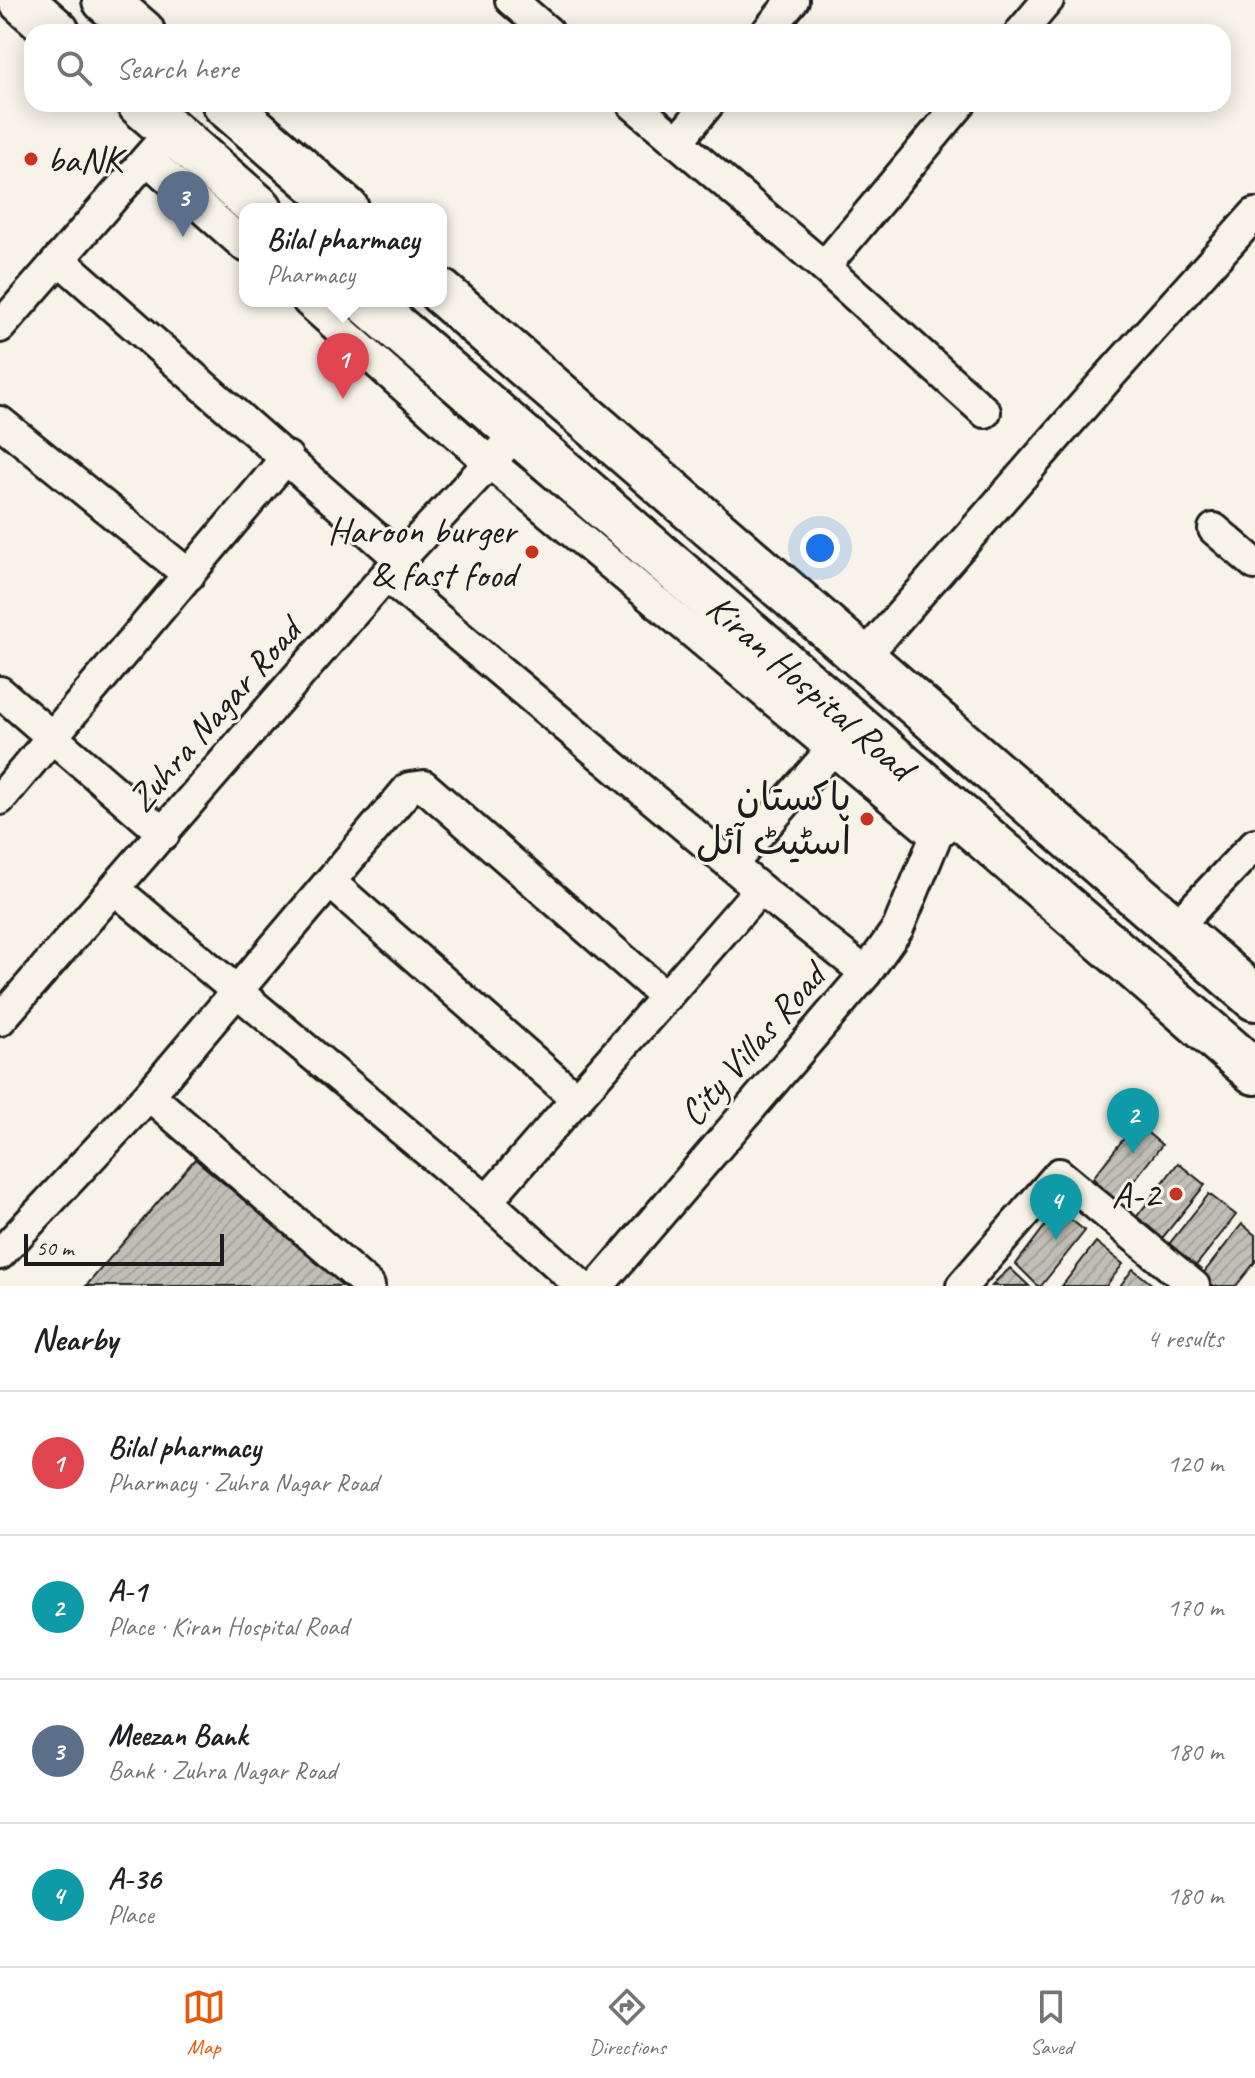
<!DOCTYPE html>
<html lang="en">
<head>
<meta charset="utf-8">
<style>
	body { margin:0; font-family:Caveat,"Playpen Sans Arabic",sans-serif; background:#f6f6f6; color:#202124 }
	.scale { position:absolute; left:24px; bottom:20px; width:200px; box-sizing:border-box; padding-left:8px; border:4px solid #1c1c1c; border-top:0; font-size:22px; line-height:28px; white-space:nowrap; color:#1c1c1c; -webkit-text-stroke:6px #f7f3e8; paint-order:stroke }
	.you { position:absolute; left:820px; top:548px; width:28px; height:28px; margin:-20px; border:6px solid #fff; border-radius:50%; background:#1a73e8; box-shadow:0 0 0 12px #1a73e833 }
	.badge { display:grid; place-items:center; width:52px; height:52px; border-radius:50%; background:#ea580c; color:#fff; font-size:26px; font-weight:700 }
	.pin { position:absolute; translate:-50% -66px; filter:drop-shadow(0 2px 4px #0008) }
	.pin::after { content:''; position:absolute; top:42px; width:28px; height:24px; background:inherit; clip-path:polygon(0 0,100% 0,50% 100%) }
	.popup { position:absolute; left:239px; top:203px; width:208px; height:104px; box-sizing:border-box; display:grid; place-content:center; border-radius:16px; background:#fff; filter:drop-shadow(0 2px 6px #0005); font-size:26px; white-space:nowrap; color:#757577 }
	.popup b { font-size:30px; color:#202124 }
	.popup::after { content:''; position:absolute; left:50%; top:100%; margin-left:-16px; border:16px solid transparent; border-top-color:#fff }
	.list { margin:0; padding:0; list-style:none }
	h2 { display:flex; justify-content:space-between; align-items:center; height:104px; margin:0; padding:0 32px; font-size:34px }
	h2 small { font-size:26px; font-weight:400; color:#757577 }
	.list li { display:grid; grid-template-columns:52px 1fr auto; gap:24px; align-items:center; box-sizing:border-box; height:144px; padding:0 32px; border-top:2px solid #e0e0e0 }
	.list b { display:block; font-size:30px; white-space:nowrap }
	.list p { margin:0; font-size:26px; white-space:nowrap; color:#757577 }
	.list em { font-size:26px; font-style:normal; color:#757577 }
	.icon { flex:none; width:44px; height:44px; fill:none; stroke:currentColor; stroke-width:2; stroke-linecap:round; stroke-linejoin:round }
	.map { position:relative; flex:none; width:1255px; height:1286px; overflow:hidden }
	.search { position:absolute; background:#fff; box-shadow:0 4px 20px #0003; left:24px; right:24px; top:24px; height:88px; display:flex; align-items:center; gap:20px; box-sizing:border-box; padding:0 28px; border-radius:24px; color:#757577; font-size:30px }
	.sheet { height:680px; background:#fff }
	nav { display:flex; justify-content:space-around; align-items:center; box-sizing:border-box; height:112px; border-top:2px solid #e0e0e0; background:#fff; font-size:22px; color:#757577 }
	nav a { display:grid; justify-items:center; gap:4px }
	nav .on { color:#ea580c }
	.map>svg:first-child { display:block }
	.building { fill:url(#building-hatch); stroke:#1c1c1c; stroke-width:2 }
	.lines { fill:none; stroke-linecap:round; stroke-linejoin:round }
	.street-casing { stroke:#1c1c1c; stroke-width:36 }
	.secondary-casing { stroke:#1c1c1c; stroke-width:50 }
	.street { stroke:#f7f3e8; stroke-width:30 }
	.secondary { stroke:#f7f3e8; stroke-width:44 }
	.poi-dot { fill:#c8321e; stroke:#f7f3e8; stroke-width:3 }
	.labels { text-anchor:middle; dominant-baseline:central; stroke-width:6; stroke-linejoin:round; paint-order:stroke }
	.poi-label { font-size:38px; fill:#1c1c1c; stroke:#f7f3e8; text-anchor:end }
	.street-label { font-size:38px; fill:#1c1c1c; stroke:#f7f3e8 }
</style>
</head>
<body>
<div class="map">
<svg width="1255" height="1286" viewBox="0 0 1255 1286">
	<defs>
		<pattern id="building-hatch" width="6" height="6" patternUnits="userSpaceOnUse" patternTransform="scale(2)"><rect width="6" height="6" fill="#c0beb5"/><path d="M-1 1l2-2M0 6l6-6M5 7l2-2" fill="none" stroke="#a4a39b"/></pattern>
	</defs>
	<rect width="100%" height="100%" fill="#f7f3e8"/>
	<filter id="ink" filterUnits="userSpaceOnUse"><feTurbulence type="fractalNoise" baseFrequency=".0125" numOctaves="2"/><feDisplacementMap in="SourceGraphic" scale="16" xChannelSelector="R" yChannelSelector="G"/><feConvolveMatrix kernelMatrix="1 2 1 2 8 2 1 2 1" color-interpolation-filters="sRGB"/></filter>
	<g filter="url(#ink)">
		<g class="building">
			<polygon points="1136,1123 1162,1145 1117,1202 1093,1178"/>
			<polygon points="195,1159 346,1286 86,1286"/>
			<polygon points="1178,1163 1205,1185 1159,1242 1135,1219"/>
			<polygon points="1209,1194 1236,1215 1191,1272 1166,1248"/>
			<polygon points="1058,1209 1085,1231 1041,1286 1038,1286 1016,1264"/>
			<polygon points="1242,1224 1255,1235 1255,1262 1236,1286 1206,1286 1199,1279"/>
			<polygon points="1096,1242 1123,1264 1106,1286 1062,1286"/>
			<polygon points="1010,1268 1029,1286 992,1286 996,1281"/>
			<polygon points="1133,1269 1154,1286 1120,1286"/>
		</g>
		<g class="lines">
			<g class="street-casing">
				<g id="street">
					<polyline points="511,0 548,32"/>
					<polyline points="767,32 793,0"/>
					<polyline points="1021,32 1048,0"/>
					<polyline points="633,104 824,267 985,412"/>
					<polyline points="677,142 708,104"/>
					<polyline points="147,159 245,246"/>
					<polyline points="59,259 400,559"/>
					<polyline points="824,267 960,104"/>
					<polyline points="308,301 489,462 936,836"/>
					<polyline points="0,327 171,131"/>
					<polyline points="0,422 189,575"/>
					<polyline points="1214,529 1255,564"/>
					<polyline points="387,576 760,889 866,973"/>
					<polyline points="863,658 1105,381 1255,214"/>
					<polyline points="0,692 164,834"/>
					<polyline points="0,799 287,457"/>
					<polyline points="731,865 844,736"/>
					<polyline points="330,882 577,1099"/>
					<polyline points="115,889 487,1201 581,1286"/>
					<polyline points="1175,928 1255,844"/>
					<polyline points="0,1020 400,559 503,448"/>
					<polyline points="149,1095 369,1286"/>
					<polyline points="487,1201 760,889"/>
					<polyline points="0,1254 149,1095 409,788 424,786 666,997"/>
					<polyline points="598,1286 866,973 898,928 936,836 949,822"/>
					<polyline points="962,1286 1059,1174 1194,1286"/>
				</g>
			</g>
			<g class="secondary-casing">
				<g id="secondary">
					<polyline points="21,0 57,32"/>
					<polyline points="105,0 142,32"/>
					<polyline points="140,104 260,209"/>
					<polyline points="225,104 346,209"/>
					<polyline points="441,292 1255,998"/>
					<polyline points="366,301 1255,1072"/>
				</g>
			</g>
			<use href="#street" class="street"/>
			<use href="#secondary" class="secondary"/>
		</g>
	</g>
	<g class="poi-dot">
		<circle cx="31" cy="159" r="8"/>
		<circle cx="532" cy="552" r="8"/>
		<circle cx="867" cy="819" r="8"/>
		<circle cx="1176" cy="1194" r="8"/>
	</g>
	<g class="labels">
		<g class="poi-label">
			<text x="47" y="159" text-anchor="start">baNK</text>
			<text x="516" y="530">Haroon burger<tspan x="516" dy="44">&amp; fast food</tspan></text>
			<text x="851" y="797">پاکستان<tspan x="851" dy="44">اسٹیٹ آئل</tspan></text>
			<text x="1160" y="1194">A-2</text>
		</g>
		<g class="street-label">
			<text transform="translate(810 687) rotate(41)">Kiran Hospital Road</text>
			<text transform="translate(214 715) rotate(-49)">Zuhra Nagar Road</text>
			<text transform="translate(752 1045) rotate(-49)">City Villas Road</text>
		</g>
	</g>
</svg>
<div class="scale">50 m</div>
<div class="you"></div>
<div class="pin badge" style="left:343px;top:399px;background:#e0444e">1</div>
<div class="popup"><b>Bilal pharmacy</b>Pharmacy</div>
<div class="pin badge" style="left:1133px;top:1154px;background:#0f9aa8">2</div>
<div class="pin badge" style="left:183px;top:237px;background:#5c6f8a">3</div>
<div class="pin badge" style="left:1056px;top:1240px;background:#0f9aa8">4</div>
<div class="search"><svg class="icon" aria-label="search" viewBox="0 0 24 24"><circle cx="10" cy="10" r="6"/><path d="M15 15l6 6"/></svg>Search here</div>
</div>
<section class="sheet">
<h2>Nearby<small>4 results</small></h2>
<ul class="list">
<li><span class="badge" style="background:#e0444e">1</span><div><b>Bilal pharmacy</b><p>Pharmacy · Zuhra Nagar Road</p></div><em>120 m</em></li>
<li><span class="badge" style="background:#0f9aa8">2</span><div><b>A-1</b><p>Place · Kiran Hospital Road</p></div><em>170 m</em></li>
<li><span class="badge" style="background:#5c6f8a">3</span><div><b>Meezan Bank</b><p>Bank · Zuhra Nagar Road</p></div><em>180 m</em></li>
<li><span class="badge" style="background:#0f9aa8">4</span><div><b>A-36</b><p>Place</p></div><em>180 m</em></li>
</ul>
</section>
<nav>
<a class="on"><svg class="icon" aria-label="map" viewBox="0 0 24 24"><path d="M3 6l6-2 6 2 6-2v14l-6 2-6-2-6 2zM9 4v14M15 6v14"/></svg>Map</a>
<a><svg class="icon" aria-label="directions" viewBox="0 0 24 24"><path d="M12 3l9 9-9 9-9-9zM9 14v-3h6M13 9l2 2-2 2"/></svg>Directions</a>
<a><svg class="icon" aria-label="saved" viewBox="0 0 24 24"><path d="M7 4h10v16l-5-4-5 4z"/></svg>Saved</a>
</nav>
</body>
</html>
